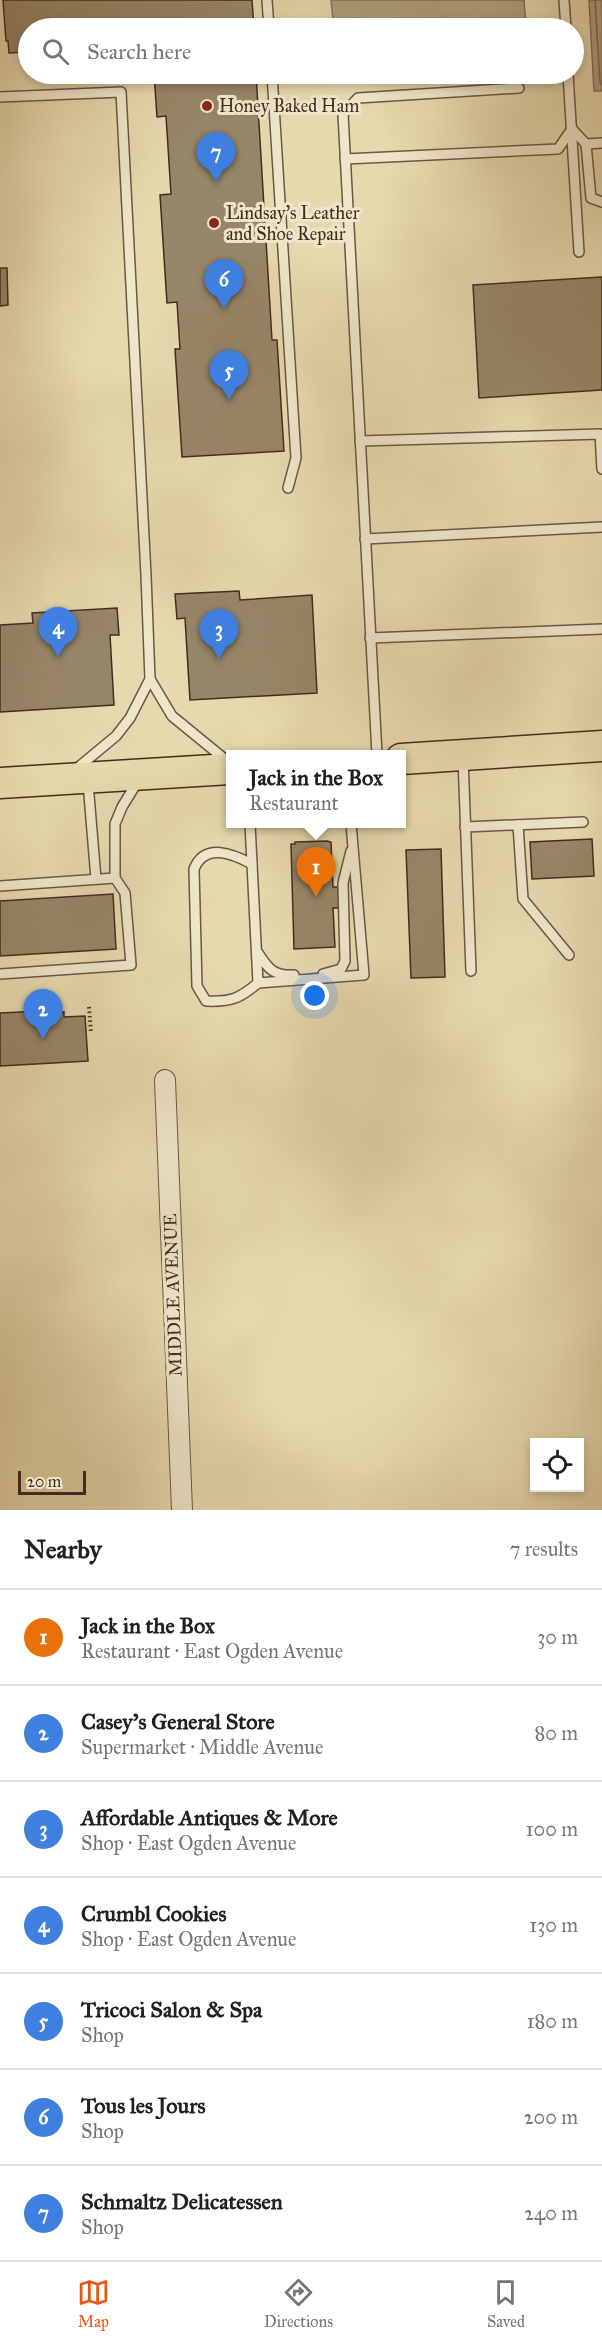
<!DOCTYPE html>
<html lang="en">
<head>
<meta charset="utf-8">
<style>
	body { margin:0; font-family:"IM FELL Great Primer",serif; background:#f6f6f6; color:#202124 }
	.controls { position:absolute; right:18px; bottom:18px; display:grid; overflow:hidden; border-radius:0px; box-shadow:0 3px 9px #0003 }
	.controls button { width:54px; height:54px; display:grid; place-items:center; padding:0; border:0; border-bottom:2px solid #e0e0e0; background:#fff; color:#202124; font:30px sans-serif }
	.scale { position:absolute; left:18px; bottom:15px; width:68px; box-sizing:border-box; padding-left:6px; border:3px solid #412d1d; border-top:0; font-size:16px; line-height:21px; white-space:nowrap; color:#412d1d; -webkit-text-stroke:4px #efe6ca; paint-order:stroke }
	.you { position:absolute; left:315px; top:996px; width:21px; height:21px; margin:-15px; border:4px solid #fff; border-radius:50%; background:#1a73e8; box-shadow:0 0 0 9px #1a73e833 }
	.badge { display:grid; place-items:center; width:39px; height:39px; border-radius:50%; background:#ea580c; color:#fff; font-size:20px; font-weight:700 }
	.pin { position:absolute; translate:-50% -50px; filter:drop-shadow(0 2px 3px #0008) }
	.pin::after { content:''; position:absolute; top:32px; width:21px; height:18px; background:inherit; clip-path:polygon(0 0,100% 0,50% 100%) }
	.popup { position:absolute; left:226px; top:750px; width:180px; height:78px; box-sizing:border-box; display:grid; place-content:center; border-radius:0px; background:#fff; filter:drop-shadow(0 2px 4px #0005); font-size:20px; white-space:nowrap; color:#757577 }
	.popup b { font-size:22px; color:#202124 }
	.popup::after { content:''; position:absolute; left:50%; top:100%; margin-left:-12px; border:12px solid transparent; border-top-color:#fff }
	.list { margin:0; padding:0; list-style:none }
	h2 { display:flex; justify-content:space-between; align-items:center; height:78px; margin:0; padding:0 24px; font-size:26px }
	h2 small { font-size:20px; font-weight:400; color:#757577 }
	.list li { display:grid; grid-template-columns:39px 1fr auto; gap:18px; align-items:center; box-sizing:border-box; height:96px; padding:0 24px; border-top:2px solid #e0e0e0 }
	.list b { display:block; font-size:22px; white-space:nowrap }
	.list p { margin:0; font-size:20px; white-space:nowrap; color:#757577 }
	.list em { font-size:20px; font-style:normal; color:#757577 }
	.icon { flex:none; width:33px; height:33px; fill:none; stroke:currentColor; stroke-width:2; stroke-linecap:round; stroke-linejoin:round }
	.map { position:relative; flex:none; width:602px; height:1510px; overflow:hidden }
	.search { position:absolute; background:#fff; box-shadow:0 3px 9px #0003; left:18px; right:18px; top:18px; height:66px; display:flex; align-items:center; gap:15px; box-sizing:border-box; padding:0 21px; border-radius:33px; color:#757577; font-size:22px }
	.sheet { height:750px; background:#fff }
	nav { display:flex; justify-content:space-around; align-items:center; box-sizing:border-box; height:84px; border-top:2px solid #e0e0e0; background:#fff; font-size:16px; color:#757577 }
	nav a { display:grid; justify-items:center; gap:3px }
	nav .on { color:#ea580c }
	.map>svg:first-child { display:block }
	.water { fill:#af9f7d; stroke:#837157; stroke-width:1.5 }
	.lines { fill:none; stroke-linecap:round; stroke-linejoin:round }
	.shore { stroke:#78664d; stroke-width:1.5 }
	.building { fill:#978668; stroke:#412d1d; stroke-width:1.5 }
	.lane-casing { stroke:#6a5841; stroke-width:12 }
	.street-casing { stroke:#6a5841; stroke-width:22 }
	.primary-casing { stroke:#412d1d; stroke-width:33 }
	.path { stroke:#412d1d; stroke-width:4; stroke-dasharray:1.5 3; stroke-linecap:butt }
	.lane { stroke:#efe6ca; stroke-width:9 }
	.street { stroke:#efe6ca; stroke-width:20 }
	.primary { stroke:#e7d9ae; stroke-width:30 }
	.poi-dot { fill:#8f2418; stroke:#efe6ca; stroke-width:2 }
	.labels { text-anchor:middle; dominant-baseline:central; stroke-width:6; stroke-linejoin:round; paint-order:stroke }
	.poi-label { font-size:18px; fill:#412d1d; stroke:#efe6ca; text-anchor:start }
	.street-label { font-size:18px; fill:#412d1d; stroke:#efe6ca }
</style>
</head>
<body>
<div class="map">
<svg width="602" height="1510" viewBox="0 0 602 1510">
	<rect width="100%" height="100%" fill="#e7d9ae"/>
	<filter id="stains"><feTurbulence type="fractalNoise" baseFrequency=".00333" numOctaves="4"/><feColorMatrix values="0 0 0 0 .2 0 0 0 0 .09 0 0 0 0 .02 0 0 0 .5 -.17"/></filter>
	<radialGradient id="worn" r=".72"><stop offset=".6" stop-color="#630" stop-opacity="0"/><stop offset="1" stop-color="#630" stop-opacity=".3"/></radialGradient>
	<g class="water">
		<polygon points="331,0 524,0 526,26 486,28 334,28"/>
		<polygon points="589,0 602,0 602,91 594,91"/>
	</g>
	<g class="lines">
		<polyline class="shore" points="595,0 600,82 602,85"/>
	</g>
	<g class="building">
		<polygon points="3,0 252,0 254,28 28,28 28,52 9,53 8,41 6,41"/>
		<polygon points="154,74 256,74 272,340 277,340 284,451 182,457 175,349 180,349 177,302 167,303 160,195 171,194 166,116 157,117"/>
		<polygon points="0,268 7,268 8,305 0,306"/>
		<polygon points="602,277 602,390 479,398 473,285"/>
		<polygon points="239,591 240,600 312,595 317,693 190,700 185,618 177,619 175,594"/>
		<polygon points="117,608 119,635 110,635 114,705 0,712 0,625 33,623 32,613"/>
		<polygon points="592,839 594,876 532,879 530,842"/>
		<polygon points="327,841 331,842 333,887 338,887 339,908 333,908 335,947 294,949 291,844 295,844 295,842"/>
		<polygon points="441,849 445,977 411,978 406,850"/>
		<polygon points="113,894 116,949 0,956 0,901"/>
		<polygon points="60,1010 60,1012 64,1012 64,1017 85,1016 88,1061 0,1066 0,1013"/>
	</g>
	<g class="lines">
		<g class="lane-casing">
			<g id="lane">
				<polyline points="267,0 269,28"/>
				<polyline points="564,0 566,28"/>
				<polyline points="272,74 296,458 288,488"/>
				<polyline points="568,74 579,252"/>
				<polyline points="0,97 121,92 146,575 150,679 130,718 116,736 75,770"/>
				<polyline points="572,129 586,144 602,143"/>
				<polyline points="586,144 591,198 602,202"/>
				<polyline points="345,159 558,149 572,129"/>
				<polyline points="360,441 600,434 602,469"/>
				<polyline points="365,539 602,527"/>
				<polyline points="370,638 602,629"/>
				<polyline points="150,679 172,716 227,761"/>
				<polyline points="377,754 343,114 358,98 519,88"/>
				<polyline points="463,758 471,971"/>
				<polyline points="88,783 96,879"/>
				<polyline points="250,824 258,983 364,975 351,824"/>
				<polyline points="518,825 523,899 569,955"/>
				<polyline points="465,827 583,822"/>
				<path d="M 252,864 C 233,854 205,842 194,869 L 197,986 L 206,1001 C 231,1002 239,999 258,983"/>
				<polyline points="115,878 115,824 122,807 138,781"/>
				<polyline points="0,886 115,878 125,893 131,965 0,974"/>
				<path d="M 258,953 C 268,969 274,976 294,975"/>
				<polyline points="323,974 341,969 345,961 343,883 351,851"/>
			</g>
		</g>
		<g class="street-casing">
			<polyline id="street" points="165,1080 182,1510"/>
		</g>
		<g class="primary-casing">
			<g id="primary">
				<polyline points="401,759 602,746"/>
				<polyline points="0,783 230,769"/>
			</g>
		</g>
		<polyline class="path" points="89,1007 91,1033"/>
		<use href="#lane" class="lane"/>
		<use href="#street" class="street"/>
		<use href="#primary" class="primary"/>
	</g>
	<g class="poi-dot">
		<circle cx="207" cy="106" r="6"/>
		<circle cx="214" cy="223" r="6"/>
	</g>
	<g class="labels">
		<g class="poi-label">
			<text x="219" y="106">Honey Baked Ham</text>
			<text x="226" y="213">Lindsay's Leather<tspan x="226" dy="21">and Shoe Repair</tspan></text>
		</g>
		<g class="street-label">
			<text transform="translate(173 1295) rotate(-92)">MIDDLE AVENUE</text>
		</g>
	</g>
	<rect width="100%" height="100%" filter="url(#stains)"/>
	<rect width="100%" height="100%" fill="url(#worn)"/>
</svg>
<div class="controls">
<button><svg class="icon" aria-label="locate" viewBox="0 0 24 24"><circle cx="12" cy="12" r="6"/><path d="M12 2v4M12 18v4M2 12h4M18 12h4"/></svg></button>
</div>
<div class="scale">20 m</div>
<div class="you"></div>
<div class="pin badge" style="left:316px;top:897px;background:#e8710a">1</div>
<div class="popup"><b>Jack in the Box</b>Restaurant</div>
<div class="pin badge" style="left:43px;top:1039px;background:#3f7fe0">2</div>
<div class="pin badge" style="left:219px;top:659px;background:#3f7fe0">3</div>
<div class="pin badge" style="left:58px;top:657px;background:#3f7fe0">4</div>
<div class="pin badge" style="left:229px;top:400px;background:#3f7fe0">5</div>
<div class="pin badge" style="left:224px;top:309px;background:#3f7fe0">6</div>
<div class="pin badge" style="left:216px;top:182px;background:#3f7fe0">7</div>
<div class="search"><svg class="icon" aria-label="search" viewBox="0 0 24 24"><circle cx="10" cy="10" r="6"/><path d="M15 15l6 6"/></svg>Search here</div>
</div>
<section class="sheet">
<h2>Nearby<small>7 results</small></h2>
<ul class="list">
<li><span class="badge" style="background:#e8710a">1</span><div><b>Jack in the Box</b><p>Restaurant · East Ogden Avenue</p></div><em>30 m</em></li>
<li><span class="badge" style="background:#3f7fe0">2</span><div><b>Casey's General Store</b><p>Supermarket · Middle Avenue</p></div><em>80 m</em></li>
<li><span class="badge" style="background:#3f7fe0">3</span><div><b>Affordable Antiques &amp; More</b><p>Shop · East Ogden Avenue</p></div><em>100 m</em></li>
<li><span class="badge" style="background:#3f7fe0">4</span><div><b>Crumbl Cookies</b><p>Shop · East Ogden Avenue</p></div><em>130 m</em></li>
<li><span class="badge" style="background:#3f7fe0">5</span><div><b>Tricoci Salon &amp; Spa</b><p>Shop</p></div><em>180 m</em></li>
<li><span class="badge" style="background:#3f7fe0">6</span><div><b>Tous les Jours</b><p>Shop</p></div><em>200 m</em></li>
<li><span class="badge" style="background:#3f7fe0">7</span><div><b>Schmaltz Delicatessen</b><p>Shop</p></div><em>240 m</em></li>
</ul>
</section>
<nav>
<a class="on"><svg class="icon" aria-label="map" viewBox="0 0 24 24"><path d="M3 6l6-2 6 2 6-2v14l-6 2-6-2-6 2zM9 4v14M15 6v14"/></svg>Map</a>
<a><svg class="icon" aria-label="directions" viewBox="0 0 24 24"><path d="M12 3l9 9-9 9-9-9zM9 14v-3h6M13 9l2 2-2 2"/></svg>Directions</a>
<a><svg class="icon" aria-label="saved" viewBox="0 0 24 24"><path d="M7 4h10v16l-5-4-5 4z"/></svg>Saved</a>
</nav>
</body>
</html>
